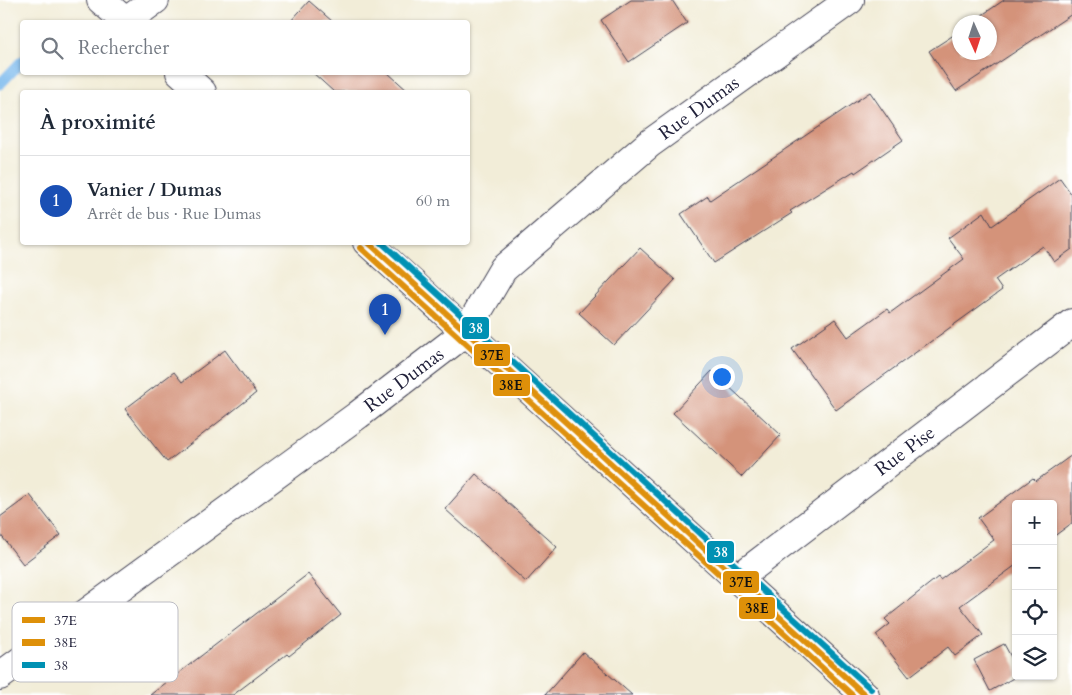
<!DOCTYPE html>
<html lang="fr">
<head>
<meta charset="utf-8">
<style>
	body { margin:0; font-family:Cardo,serif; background:#f2f2f3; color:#1f2937 }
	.controls { position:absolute; right:15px; bottom:15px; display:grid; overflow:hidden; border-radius:5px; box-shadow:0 1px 4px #0004 }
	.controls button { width:45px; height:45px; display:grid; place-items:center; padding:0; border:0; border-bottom:1px solid #e0e1e3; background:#fff; color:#1f2937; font:25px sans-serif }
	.compass { position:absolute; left:952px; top:15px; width:45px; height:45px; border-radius:50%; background:#fff; box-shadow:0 1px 4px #0004; rotate:177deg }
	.you { position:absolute; left:721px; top:376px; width:18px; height:18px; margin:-12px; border:4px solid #fff; border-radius:50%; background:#1a73e8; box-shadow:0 0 0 8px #1a73e833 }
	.badge { display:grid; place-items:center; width:32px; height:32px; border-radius:50%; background:#d1495b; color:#fff; font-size:16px; font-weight:700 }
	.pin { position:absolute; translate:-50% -41px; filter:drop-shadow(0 1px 2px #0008) }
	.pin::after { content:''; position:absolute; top:26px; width:18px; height:15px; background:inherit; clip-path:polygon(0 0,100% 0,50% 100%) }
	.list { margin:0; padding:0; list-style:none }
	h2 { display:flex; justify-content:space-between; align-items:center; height:65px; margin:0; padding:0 20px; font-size:21px }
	h2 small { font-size:16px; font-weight:400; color:#747a83 }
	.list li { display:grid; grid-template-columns:32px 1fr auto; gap:15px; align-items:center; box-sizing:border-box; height:90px; padding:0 20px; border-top:1px solid #e0e1e3 }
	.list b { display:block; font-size:19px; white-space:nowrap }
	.list p { margin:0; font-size:16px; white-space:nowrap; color:#747a83 }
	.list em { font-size:16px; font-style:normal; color:#747a83 }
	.icon { flex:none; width:28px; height:28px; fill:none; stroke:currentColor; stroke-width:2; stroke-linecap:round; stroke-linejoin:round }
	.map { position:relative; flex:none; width:1072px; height:695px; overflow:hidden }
	.search { position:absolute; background:#fff; box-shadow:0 1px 4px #0004; left:20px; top:20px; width:450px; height:55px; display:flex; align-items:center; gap:12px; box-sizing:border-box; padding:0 18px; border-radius:5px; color:#747a83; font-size:19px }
	.panel { position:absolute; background:#fff; box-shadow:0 1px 4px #0004; left:20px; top:90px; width:450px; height:155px; border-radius:5px }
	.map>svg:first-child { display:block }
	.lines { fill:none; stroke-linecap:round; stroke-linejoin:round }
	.stream { stroke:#78b8ec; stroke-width:11 }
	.building { fill:#d4937a }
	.minor-casing { stroke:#414053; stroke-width:30 }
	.tertiary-casing { stroke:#414053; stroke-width:30 }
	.minor { stroke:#fff; stroke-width:28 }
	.tertiary { stroke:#fff; stroke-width:28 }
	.bus-1-casing { stroke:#fff; stroke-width:10 }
	.bus-2-casing { stroke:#fff; stroke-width:10 }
	.bus-3-casing { stroke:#fff; stroke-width:10 }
	.bus-1 { stroke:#de9009; stroke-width:6 }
	.bus-2 { stroke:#de9009; stroke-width:6 }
	.bus-3 { stroke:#0091b3; stroke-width:6 }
	.labels { text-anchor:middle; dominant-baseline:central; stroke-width:4; stroke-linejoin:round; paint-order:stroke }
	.street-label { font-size:19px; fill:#22223b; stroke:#fff }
	.key { fill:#fff; stroke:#bdbdc4; stroke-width:1 }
	.key-label { font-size:14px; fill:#22223b }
	.line-badge { stroke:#fff; stroke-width:2 }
	.badge-label { font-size:14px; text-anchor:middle; font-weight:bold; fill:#fff }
	.pale-badge-label { font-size:14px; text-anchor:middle; font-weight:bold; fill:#111 }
</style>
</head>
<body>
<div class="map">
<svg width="1072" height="695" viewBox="0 0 1072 695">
	<rect width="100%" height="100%" fill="#fff"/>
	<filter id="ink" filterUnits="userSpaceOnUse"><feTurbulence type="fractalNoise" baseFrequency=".02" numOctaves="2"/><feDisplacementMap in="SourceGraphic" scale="10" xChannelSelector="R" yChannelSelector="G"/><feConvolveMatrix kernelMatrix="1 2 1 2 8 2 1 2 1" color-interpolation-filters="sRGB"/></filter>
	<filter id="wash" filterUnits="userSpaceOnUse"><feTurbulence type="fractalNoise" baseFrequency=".0096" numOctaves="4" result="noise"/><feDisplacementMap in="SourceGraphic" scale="20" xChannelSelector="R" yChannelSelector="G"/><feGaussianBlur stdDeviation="1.12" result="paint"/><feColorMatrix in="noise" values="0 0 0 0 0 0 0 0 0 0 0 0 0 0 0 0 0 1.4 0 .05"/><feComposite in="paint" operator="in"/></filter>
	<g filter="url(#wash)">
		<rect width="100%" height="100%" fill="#f2edd8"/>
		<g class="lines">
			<polyline class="stream" points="0,84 22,61"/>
		</g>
		<g id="blocks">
			<g class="building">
				<polygon points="631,0 672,0 687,23 629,62 601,20"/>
				<polygon points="1004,0 1072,0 1072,14 956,91 929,51 960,31 960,52 990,52 990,22 972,22"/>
				<polygon points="309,1 333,22 290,22"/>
				<polygon points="312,72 387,72 409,92 334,92"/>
				<polygon points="870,92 903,140 855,173 854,171 790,211 792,213 714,263 681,214 708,196 710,200"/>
				<polygon points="1060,178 1072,195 1072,249 1054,262 1043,246 995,280 1002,290 836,410 792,349 835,319 848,337 887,309 890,313 964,259 948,238 984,212 992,226"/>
				<polygon points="640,248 675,280 614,345 579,313"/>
				<polygon points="225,350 256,393 167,462 125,409 174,372 182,382"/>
				<polygon points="712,371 781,435 742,477 673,413"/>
				<polygon points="1072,455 1072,523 1053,537 1053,504 1016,504 1016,565 960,606 983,635 955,656 948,647 909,677 876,635 890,624 885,619 938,577 940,580 994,540 978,518 1033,478 1036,481"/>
				<polygon points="476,474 557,547 526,582 445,509"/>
				<polygon points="30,495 61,535 23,564 0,534 0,517"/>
				<polygon points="308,574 341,615 289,656 287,654 233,695 150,695"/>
				<polygon points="1004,644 1016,666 1017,676 990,691 974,660"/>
				<polygon points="583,652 632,695 545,695"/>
			</g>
		</g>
	</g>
	<g filter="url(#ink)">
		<use href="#blocks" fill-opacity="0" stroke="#414053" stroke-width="1"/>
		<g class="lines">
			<g class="minor-casing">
				<g id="minor">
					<polyline points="125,22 155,0"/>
					<polyline points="737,579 1072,323"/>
					<polyline points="0,676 358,415 466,332 503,269 649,144 850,0"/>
				</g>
			</g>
			<g class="tertiary-casing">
				<g id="tertiary">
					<polyline points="101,0 126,22"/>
					<polyline points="180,72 202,92"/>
					<polyline points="367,242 865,695"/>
				</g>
			</g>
			<use href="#minor" class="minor"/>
			<use href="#tertiary" class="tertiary"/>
			<g class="bus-1-casing">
				<polyline id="bus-1" points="368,242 865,695"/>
			</g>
			<g class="bus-2-casing">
				<polyline id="bus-2" points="361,248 852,695"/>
			</g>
			<g class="bus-3-casing">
				<polyline id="bus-3" points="381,242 871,689"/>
			</g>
			<use href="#bus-1" class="bus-1"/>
			<use href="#bus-2" class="bus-2"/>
			<use href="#bus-3" class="bus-3"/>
		</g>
	</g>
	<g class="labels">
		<g class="street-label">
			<text transform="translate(699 108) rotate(-36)">Rue Dumas</text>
			<text transform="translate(404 380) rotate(-37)">Rue Dumas</text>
			<text transform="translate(905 451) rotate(-37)">Rue Pise</text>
		</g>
	</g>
	<rect x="12" y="602" width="166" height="80" rx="8" class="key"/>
	<rect x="22" y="617" width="23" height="6" fill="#de9009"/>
	<rect x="22" y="639" width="23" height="7" fill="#de9009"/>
	<rect x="22" y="662" width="23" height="6" fill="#0091b3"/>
	<g class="key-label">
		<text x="54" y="625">37E</text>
		<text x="54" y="647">38E</text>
		<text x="54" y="670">38</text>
	</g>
	<g class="line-badge">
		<rect x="461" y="316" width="29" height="24" rx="5" fill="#0091b3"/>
		<rect x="473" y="343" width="38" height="24" rx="5" fill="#de9009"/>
		<rect x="492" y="373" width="39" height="24" rx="5" fill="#de9009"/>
		<rect x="706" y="540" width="29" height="24" rx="5" fill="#0091b3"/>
		<rect x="722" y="570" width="38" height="24" rx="5" fill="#de9009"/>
		<rect x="738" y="596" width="38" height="24" rx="5" fill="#de9009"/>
	</g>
	<g class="badge-label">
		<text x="476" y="333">38</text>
		<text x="721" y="557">38</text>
	</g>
	<g class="pale-badge-label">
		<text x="492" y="360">37E</text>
		<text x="511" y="390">38E</text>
		<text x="741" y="587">37E</text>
		<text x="757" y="613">38E</text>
	</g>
</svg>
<div class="controls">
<button>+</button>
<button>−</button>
<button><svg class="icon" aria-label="locate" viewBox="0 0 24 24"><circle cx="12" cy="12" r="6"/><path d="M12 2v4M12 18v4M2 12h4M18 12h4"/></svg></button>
<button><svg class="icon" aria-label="layers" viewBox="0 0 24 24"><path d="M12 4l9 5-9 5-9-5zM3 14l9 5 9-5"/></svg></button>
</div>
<svg class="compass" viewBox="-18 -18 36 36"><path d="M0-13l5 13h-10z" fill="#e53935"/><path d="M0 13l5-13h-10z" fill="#747a83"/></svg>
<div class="you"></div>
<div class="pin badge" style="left:385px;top:335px;background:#1a4fb4">1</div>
<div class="search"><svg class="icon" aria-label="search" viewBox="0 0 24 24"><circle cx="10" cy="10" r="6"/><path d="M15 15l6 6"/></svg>Rechercher</div>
<section class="panel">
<h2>À proximité<small></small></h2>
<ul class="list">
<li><span class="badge" style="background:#1a4fb4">1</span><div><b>Vanier / Dumas</b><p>Arrêt de bus · Rue Dumas</p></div><em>60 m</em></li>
</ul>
</section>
</div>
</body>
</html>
